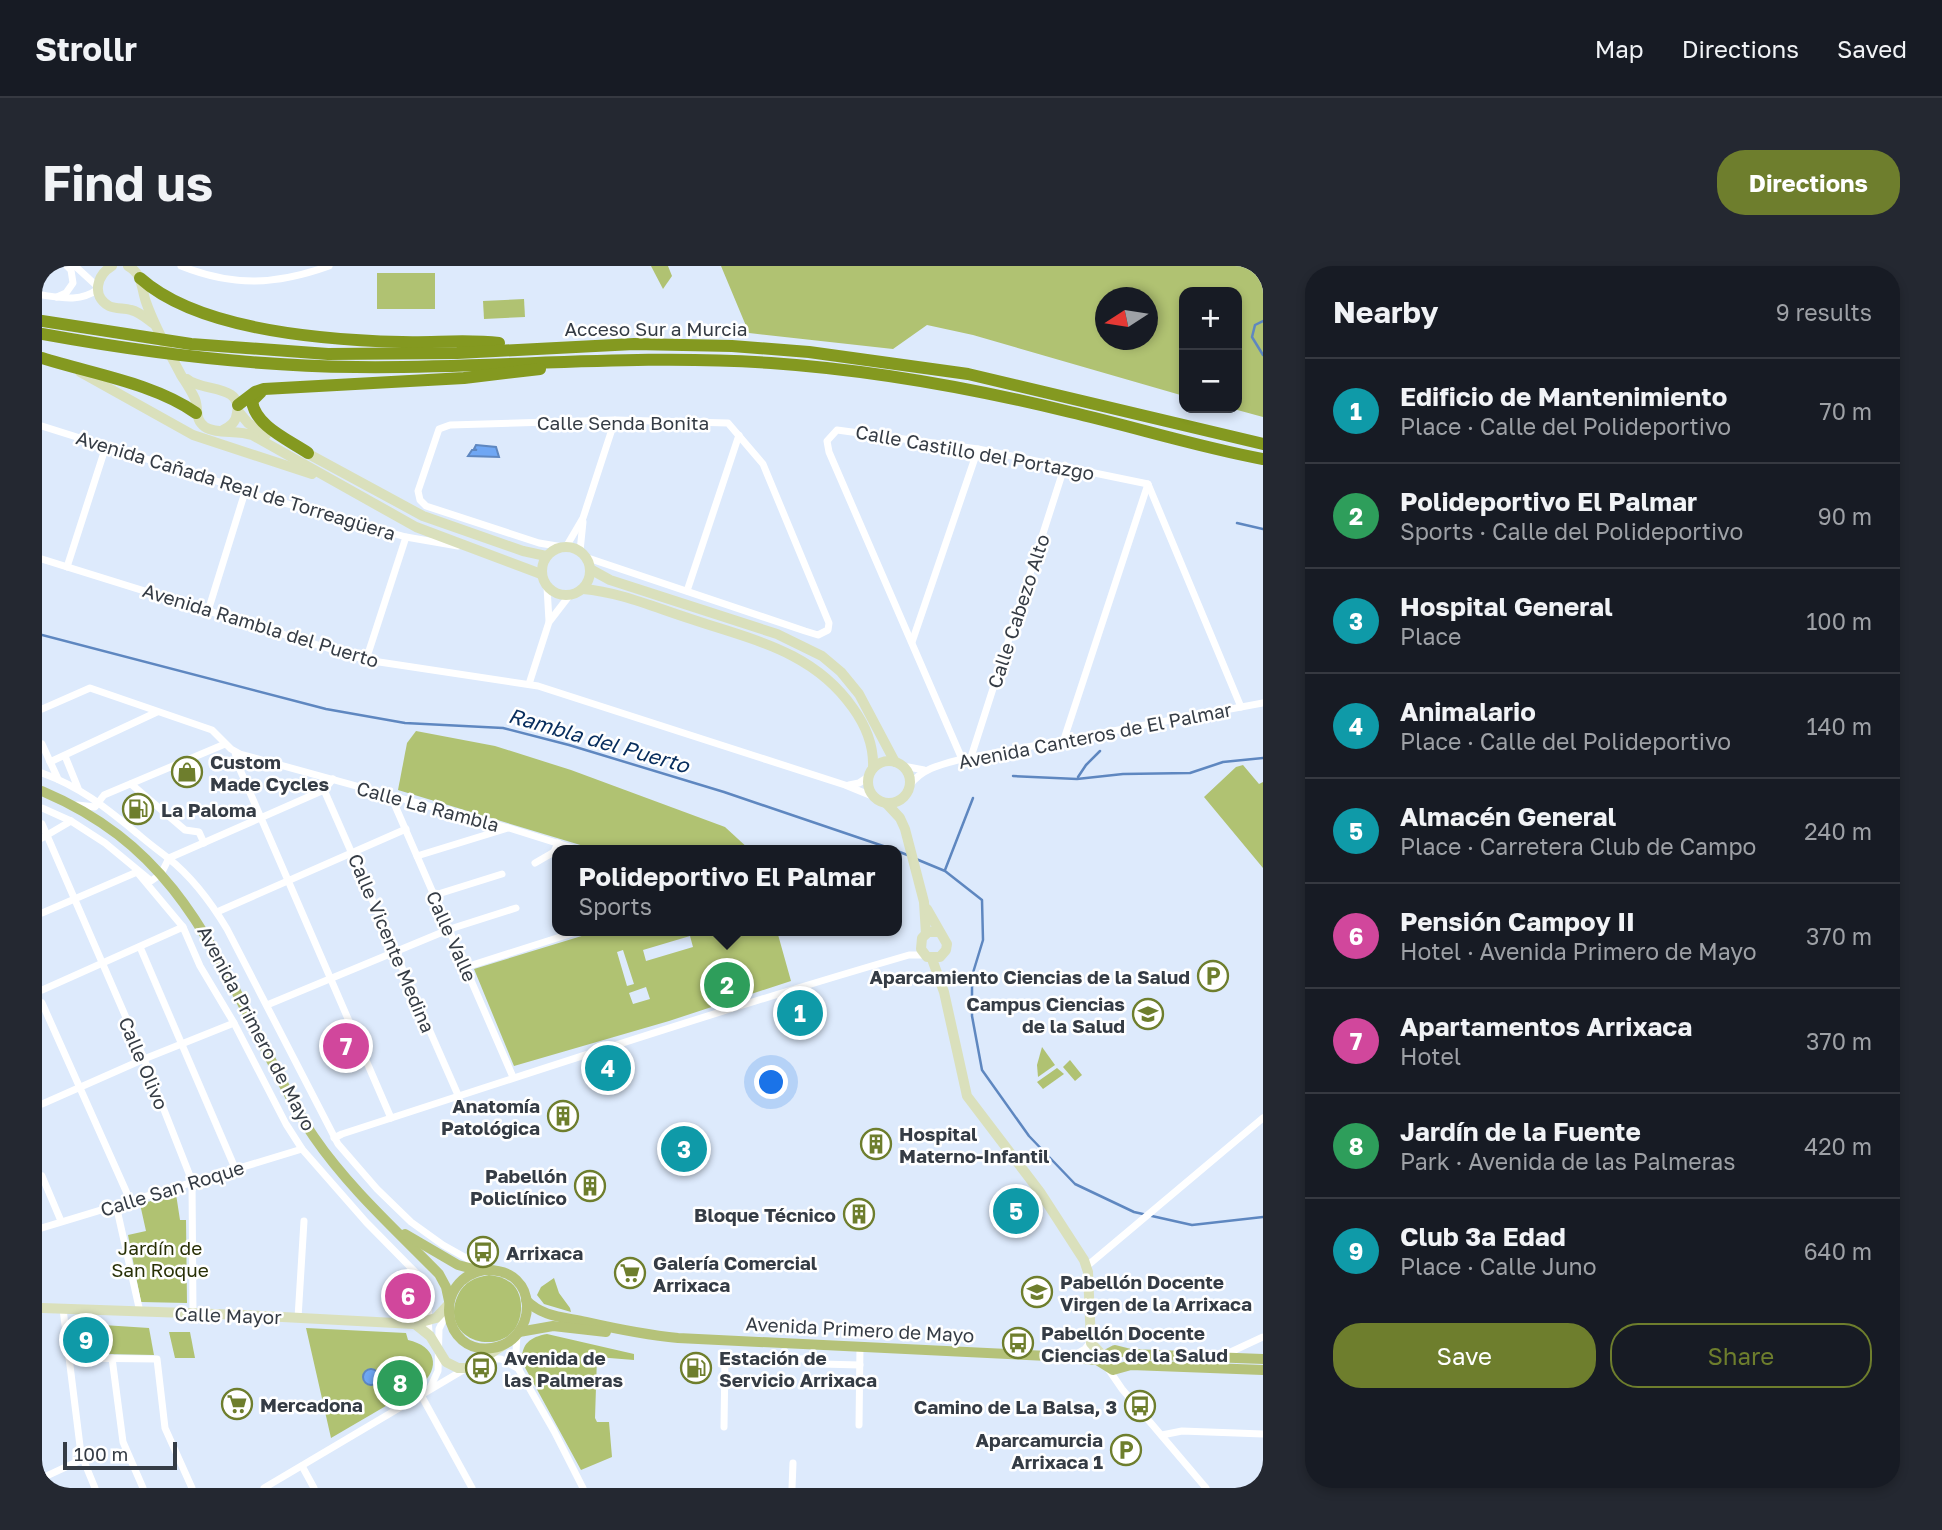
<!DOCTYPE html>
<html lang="en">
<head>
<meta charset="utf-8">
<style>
	body { margin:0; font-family:"Golos Text",sans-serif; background:#242831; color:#f1f3f6 }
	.controls { position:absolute; right:21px; top:21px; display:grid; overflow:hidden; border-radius:14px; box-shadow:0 4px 10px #0003 }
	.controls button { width:63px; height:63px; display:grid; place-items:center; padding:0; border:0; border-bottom:2px solid #363941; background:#171b24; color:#f1f3f6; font:35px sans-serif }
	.compass { position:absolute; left:1053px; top:21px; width:63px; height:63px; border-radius:50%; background:#171b24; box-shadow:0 4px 10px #0003; rotate:258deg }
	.scale { position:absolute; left:21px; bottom:18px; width:114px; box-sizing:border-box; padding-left:7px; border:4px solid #353c45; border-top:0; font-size:19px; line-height:24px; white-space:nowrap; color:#353c45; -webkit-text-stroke:5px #fff; paint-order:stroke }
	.you { position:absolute; left:730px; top:817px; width:24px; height:24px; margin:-18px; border:5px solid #fff; border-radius:50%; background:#1a73e8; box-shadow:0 0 0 10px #1a73e833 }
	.badge { display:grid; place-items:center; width:46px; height:46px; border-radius:50%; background:#6e7e2d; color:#fff; font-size:23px; font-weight:700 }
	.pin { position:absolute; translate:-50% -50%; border:4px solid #fff; box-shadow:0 2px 7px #0006 }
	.popup { position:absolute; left:510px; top:579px; width:350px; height:91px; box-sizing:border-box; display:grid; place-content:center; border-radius:14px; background:#171b24; filter:drop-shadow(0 2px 5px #0005); font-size:23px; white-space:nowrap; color:#9ea1a6 }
	.popup b { font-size:26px; color:#f1f3f6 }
	.popup::after { content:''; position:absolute; left:50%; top:100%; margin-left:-14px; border:14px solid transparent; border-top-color:#171b24 }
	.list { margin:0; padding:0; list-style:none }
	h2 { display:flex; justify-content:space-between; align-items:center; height:91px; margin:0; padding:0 28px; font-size:30px }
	h2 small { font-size:23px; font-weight:400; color:#9ea1a6 }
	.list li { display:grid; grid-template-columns:46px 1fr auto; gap:21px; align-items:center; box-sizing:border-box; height:105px; padding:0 28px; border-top:2px solid #363941 }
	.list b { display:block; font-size:26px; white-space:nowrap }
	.list p { margin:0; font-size:23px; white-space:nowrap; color:#9ea1a6 }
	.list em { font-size:23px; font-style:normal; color:#9ea1a6 }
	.actions { display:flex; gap:14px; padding:21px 28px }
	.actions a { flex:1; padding:16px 0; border:2px solid #6e7e2d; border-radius:28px; text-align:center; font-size:24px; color:#6e7e2d }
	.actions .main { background:#6e7e2d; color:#fff }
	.map { position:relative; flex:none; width:1221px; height:1222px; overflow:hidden; border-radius:28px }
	header { display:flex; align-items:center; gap:42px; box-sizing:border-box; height:98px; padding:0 35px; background:#171b24; border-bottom:2px solid #363941 }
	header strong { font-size:33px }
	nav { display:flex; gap:38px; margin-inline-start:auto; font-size:24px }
	.intro { display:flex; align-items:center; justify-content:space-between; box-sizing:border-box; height:168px; padding:0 42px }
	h1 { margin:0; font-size:49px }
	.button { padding:18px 32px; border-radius:28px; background:#6e7e2d; color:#fff; font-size:24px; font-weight:700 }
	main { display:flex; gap:42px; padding:0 42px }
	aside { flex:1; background:#171b24; border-radius:28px; box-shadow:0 4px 10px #0003 }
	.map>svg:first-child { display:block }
	.green { fill:#b0c272; fill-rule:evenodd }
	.water { fill:#6fa7f4; stroke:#5e87c0; stroke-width:2 }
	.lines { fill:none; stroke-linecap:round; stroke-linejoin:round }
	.stream { stroke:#5e87c0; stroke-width:2.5 }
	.street { stroke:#fff; stroke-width:7 }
	.secondary { stroke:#dae0bc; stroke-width:10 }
	.primary { stroke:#b5c279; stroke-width:10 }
	.highway { stroke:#849920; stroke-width:12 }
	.labels { text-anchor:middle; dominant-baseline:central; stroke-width:5; stroke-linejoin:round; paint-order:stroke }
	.street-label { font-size:19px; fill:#353c45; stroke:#fff }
	.poi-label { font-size:19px; font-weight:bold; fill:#353c45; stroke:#fff; text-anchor:start }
	.park-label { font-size:19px; fill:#283005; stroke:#fff }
	.water-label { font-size:21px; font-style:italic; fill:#072d5d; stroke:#fff }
</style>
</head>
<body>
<header>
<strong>Strollr</strong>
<nav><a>Map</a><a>Directions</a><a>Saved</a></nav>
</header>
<div class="intro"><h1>Find us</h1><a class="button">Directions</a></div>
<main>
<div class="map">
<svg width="1221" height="1222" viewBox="0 0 1221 1222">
	<rect width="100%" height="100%" fill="#ddeafc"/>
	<g class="green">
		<polygon points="609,0 626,0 630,10 621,23"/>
		<path d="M 679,0 L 1221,0 L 1221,151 L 1188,142 L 1195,142 L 1195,26 L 1142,26 L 1142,130 L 931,69 L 885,59 L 851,83 L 707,67 ZM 1064,32 L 1106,32 L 1106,74 L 1064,74 Z"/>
		<rect x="335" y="7" width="58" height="36"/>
		<polygon points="482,33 483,51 442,53 441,35"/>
		<polygon points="374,465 453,480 529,504 683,561 708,584 555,584 356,524 365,477"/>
		<polygon points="1201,499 1217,518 1221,516 1221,602 1162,531 1194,501"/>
		<path d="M 556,665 L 735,665 L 749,715 L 627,755 L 472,800 L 432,703 ZM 648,670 L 651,681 L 604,695 L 601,684 ZM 581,684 L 592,718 L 585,720 L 575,686 ZM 604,721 L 608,733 L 591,738 L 587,727 Z"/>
		<polygon points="1000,781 1013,799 996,811 995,799"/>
		<polygon points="1028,794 1040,809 1033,815 1021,801"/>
		<polygon points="1015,802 1022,808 1001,823 995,816"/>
		<polygon points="134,928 138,954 144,954 145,1037 99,1036 86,969 104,965 98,938"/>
		<path d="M 447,1009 C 467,1011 480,1021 479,1044 C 475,1097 393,1079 416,1029 C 422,1016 433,1011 447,1009 Z"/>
		<polygon points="512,1012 517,1027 528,1042 529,1046 502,1038 495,1029 499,1021"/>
		<polygon points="61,1059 107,1062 112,1089 66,1088"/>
		<path d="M 264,1062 L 364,1067 L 366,1074 C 393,1080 400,1101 378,1120 L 289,1172 Z"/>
		<polygon points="127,1066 148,1066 153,1092 133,1092"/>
		<path d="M 505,1068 L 592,1088 L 592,1094 L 555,1091 L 553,1152 L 555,1156 L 567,1156 L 570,1191 L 539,1204 L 480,1096 C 479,1078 488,1071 505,1068 Z"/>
	</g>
	<g class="water">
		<polygon points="434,179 454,181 457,191 426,190 430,184 435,184 432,183"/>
		<circle cx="329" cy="1111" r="8"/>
	</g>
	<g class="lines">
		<g class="stream">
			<polyline points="1221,55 1213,59 1210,71 1221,89"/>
			<polyline points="1195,257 1221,263"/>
			<polyline points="0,369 284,443 363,457 461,462 527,479 682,526 853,584"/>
			<polyline points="971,510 1035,513 1081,508 1148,507 1181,496 1221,492"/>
			<polyline points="1036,511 1044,499 1058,485"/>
			<polyline points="855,585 868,590"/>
			<polyline points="874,593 903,605 940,634 941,674 930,710 930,750 940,804 987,870 1033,918 1092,946 1150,959 1221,951"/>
			<polyline points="903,604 931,532"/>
		</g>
		<g class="street">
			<polyline points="33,0 56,21"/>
			<path d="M 139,0 C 192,21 234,19 287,0"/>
			<path d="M 0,29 C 20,32 39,36 56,23"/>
			<polyline points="15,31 24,27 31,17 29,4 25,0"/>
			<polyline points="0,160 187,219 203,226 364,271 416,280"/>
			<polyline points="521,281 497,277 384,240 378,234 376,225 397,163 408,159 573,154 686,157 721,198 787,357 786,364 776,369 763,365 543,291"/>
			<polyline points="524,281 541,252 573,154"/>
			<polyline points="538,285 541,256"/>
			<polyline points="0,293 324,394 496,420 803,519 830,530"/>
			<polyline points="25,301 64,180"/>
			<polyline points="505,321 507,355"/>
			<polyline points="645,325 697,169"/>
			<polyline points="166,345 203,226"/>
			<polyline points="870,376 936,183"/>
			<polyline points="324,394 364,271"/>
			<polyline points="487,418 507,356 527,330"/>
			<polyline points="0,443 48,422 170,464 189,483 198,488 467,562 537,584"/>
			<polyline points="1022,473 1106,218"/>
			<polyline points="0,478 16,513"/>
			<polyline points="193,486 196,499 349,852"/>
			<polyline points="23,490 36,522"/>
			<polyline points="929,491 1023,199"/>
			<polyline points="920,493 787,186 785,175 795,164 936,183 1106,218 1199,441"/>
			<polyline points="8,496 115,446"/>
			<polyline points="861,500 882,504"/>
			<path d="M 0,507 C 39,521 64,542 96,568 C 106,577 116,584 126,592 C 149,610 170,638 185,663 L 296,878 L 335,923 L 369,956 L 401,979 L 442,1002"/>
			<polyline points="89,518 143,564 157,566 162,577"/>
			<polyline points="807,519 817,517 826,511"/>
			<path d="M 868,519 C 880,502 901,498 920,493 L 1221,437"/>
			<polyline points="282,524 416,829"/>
			<polyline points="348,528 471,811"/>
			<polyline points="35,539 53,541 62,529 183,478"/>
			<polyline points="0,542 29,555 63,577 109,615 119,608 127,592"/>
			<polyline points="0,558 102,793 150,915 151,1048"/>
			<polyline points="0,572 29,555"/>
			<polyline points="375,590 466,562"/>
			<polyline points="127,592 282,524 291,513"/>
			<polyline points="493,597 512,586 516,577"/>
			<path d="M 95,606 L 141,661 L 158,700 L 192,757 L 244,858 L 260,883 L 324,956 L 384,1017 C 391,1034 383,1052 388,1070"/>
			<polyline points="393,629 460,608"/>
			<polyline points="514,630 515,630"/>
			<polyline points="175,646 364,563"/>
			<polyline points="0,647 95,606"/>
			<polyline points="98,681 193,902"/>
			<polyline points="424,701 537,665"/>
			<polyline points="0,724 141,661"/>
			<polyline points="0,737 88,934"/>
			<polyline points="225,739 408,663 474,642"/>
			<polyline points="0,838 102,793 192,757"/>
			<path d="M 292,872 L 300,868 C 488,807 677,744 867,689 L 883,689"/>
			<polyline points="0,910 19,955"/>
			<polyline points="74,939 98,1046"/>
			<polyline points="0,962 260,883"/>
			<polyline points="1045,1000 1221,852"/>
			<polyline points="21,1043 39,1188 53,1222"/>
			<polyline points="256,1052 262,955"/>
			<polyline points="475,1068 474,1086 477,1104 512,1165 541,1222"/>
			<polyline points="1180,1090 1221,1071"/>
			<polyline points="1029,1091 1043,1083 1049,1075"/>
			<polyline points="27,1092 115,1093 123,1162 150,1222"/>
			<polyline points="70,1092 81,1176 101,1222"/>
			<polyline points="443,1093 459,1093 477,1103"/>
			<polyline points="1067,1104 1080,1123 1164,1222"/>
			<polyline points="388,1122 396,1105 397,1063 406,1044"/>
			<polyline points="379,1129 430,1222"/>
			<polyline points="817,1159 818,1080"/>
			<polyline points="682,1161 683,1092 764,1093 779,1098 818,1099"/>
			<polyline points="1120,1169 1140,1165 1221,1168"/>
			<polyline points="260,1200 272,1222"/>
			<polyline points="0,1212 41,1193"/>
			<polyline points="222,1222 423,1103"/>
			<polyline points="750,1222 751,1197"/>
		</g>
		<g class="secondary">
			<path d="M 70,0 C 55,9 49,30 67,40 C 74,43 82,42 89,44 C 98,46 105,53 112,58"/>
			<path d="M 86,0 C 101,8 99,22 104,36 C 113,62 127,86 139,109 C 144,117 149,124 153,133 C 157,143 152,153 163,161 C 173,168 196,164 210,169 L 374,261 L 499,308"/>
			<polyline points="38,106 151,169 270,208"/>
			<path d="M 145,113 C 160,126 201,118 195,147 C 194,156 189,160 181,164"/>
			<polyline points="196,145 206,157 224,169"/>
			<polyline points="261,185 381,250 481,285 504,290"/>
			<circle cx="524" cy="305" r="24"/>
			<polyline points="548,303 568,314 735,368 780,390 799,406 817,428 853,496"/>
			<path d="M 541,323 C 578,326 614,342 649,353 C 711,374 771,385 811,442 C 824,460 832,480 831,502"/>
			<circle cx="847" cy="516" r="21"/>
			<polyline points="845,538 858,552 863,563 882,636 884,668"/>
			<polyline points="885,643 905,678 904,684 898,691 885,691 879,683 880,672 886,666 897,666"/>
			<polyline points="890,693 902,726 925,830 998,926 1042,994 1046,1006 1049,1077 1062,1091"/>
			<polyline points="0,1042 202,1049 372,1058 394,1052 407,1038"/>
			<polyline points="373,1058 388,1070 404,1096 416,1102 426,1102 460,1080"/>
		</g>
		<g class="primary">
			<path d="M 0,525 C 130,580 168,675 228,792 C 242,819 255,846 272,871 C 307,922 354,964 397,1008 L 404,1021 L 407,1035"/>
			<polyline points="363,968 416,999 435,1004"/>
			<path d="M 442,1004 C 501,1001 495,1076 450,1082 C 400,1089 389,1014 442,1004 Z"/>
			<path d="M 484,1034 C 500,1051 522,1051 544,1056 C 575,1063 604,1069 636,1072 L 1006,1090 L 1055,1094 L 1071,1104 L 1089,1099 L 1221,1104"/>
			<polyline points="477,1066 511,1060 564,1066"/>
			<polyline points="1054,1094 1073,1084 1089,1088 1221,1093"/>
		</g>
		<g class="highway">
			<path d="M 98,12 C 157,65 284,74 360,76 C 392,77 425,73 457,77"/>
			<polyline points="0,55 149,78 286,88 415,87 592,78 690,80 767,86 926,108 1221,178"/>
			<path d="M 0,68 C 104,87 208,100 314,101 C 453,103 590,87 729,97 C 830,104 930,122 1028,146 C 1093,161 1156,181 1221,193"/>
			<path d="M 0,92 C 50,108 111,117 154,147"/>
			<path d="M 219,126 L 210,135 C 213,160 247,174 266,187"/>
			<polyline points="196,139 213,126 222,123 422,112 498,103"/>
		</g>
	</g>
	<defs>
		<g id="shop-ring" transform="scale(1.575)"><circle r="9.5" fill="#fff" stroke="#6e7e2d" stroke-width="1.5"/><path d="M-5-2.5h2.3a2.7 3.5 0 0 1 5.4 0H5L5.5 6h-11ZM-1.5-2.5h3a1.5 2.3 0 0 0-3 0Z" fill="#6e7e2d"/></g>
		<g id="fuel-ring" transform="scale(1.575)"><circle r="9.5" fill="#fff" stroke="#6e7e2d" stroke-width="1.5"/><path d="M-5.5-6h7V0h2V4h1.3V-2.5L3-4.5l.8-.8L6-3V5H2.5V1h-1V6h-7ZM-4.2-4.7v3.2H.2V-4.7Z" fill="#6e7e2d"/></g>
		<g id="parking-ring" transform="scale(1.575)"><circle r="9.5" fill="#fff" stroke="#6e7e2d" stroke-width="1.5"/><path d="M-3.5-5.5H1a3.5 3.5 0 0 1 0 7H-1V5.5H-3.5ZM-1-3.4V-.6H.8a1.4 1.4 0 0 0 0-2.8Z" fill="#6e7e2d"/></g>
		<g id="university-ring" transform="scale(1.575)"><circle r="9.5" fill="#fff" stroke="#6e7e2d" stroke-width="1.5"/><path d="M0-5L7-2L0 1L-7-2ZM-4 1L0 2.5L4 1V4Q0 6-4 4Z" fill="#6e7e2d"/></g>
		<g id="building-ring" transform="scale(1.575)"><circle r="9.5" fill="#fff" stroke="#6e7e2d" stroke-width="1.5"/><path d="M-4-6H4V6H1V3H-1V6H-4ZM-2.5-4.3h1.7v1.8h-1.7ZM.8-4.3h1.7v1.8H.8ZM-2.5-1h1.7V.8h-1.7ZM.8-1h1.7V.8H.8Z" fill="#6e7e2d"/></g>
		<g id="bus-ring" transform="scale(1.575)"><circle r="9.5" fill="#fff" stroke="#6e7e2d" stroke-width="1.5"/><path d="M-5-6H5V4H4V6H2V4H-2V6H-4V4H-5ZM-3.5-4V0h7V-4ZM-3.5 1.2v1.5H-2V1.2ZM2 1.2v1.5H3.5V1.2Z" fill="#6e7e2d"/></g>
		<g id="supermarket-ring" transform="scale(1.575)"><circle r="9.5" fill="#fff" stroke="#6e7e2d" stroke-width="1.5"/><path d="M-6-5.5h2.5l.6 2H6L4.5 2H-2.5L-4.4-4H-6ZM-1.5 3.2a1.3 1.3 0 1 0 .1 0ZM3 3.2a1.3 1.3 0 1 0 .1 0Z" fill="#6e7e2d"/></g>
	</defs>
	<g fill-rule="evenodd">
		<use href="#shop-ring" x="145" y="506"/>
		<use href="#fuel-ring" x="96" y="543"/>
		<use href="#parking-ring" x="1171" y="710"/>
		<use href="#university-ring" x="1106" y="748"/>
		<use href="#building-ring" x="521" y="850"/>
		<use href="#building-ring" x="834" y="878"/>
		<use href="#building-ring" x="548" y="920"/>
		<use href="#building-ring" x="817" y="948"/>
		<use href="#bus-ring" x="441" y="986"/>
		<use href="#supermarket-ring" x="588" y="1007"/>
		<use href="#university-ring" x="995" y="1026"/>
		<use href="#bus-ring" x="976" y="1077"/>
		<use href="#bus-ring" x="439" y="1102"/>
		<use href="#fuel-ring" x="654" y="1102"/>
		<use href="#supermarket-ring" x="195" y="1138"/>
		<use href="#bus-ring" x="1098" y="1140"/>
		<use href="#parking-ring" x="1084" y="1184"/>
	</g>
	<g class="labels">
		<g class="street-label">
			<text x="614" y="62">Acceso Sur a Murcia</text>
			<text x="581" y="156">Calle Senda Bonita</text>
			<text transform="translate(933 186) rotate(10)">Calle Castillo del Portazgo</text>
			<text transform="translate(194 219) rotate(17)">Avenida Cañada Real de Torreagüera</text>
			<text transform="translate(976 345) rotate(-72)">Calle Cabezo Alto</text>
			<text transform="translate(219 359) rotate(17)">Avenida Rambla del Puerto</text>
			<text transform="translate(1053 469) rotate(-11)">Avenida Canteros de El Palmar</text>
			<text transform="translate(386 540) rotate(15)">Calle La Rambla</text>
			<text transform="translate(410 670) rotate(66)">Calle Valle</text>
			<text transform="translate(350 677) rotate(67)">Calle Vicente Medina</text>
			<text transform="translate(215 762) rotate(62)">Avenida Primero de Mayo</text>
			<text transform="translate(102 797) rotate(67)">Calle Olivo</text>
			<text transform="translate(130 922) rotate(-17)">Calle San Roque</text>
			<text transform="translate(186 1049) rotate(2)">Calle Mayor</text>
			<text transform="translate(818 1063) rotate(3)">Avenida Primero de Mayo</text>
		</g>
		<g class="poi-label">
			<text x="168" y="495">Custom<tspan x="168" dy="22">Made Cycles</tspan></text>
			<text x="119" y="543">La Paloma</text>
			<text x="1148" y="710" text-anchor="end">Aparcamiento Ciencias de la Salud</text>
			<text x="1083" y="737" text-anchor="end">Campus Ciencias<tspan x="1083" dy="22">de la Salud</tspan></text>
			<text x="498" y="839" text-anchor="end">Anatomía<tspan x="498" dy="22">Patológica</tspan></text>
			<text x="857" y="867">Hospital<tspan x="857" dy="22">Materno-Infantil</tspan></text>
			<text x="525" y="909" text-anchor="end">Pabellón<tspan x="525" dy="22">Policlínico</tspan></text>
			<text x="794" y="948" text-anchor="end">Bloque Técnico</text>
			<text x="464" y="986">Arrixaca</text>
			<text x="611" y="996">Galería Comercial<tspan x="611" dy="22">Arrixaca</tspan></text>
			<text x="1018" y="1015">Pabellón Docente<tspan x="1018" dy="22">Virgen de la Arrixaca</tspan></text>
			<text x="999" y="1066">Pabellón Docente<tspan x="999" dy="22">Ciencias de la Salud</tspan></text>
			<text x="462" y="1091">Avenida de<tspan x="462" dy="22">las Palmeras</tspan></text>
			<text x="677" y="1091">Estación de<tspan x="677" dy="22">Servicio Arrixaca</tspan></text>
			<text x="218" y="1138">Mercadona</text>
			<text x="1075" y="1140" text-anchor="end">Camino de La Balsa, 3</text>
			<text x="1061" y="1173" text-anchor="end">Aparcamurcia<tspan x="1061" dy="22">Arrixaca 1</tspan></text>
		</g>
		<g class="park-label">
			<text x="118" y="981">Jardín de<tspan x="118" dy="22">San Roque</tspan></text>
		</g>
		<g class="water-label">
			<text transform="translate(557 474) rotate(16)">Rambla del Puerto</text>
		</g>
	</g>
</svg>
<div class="controls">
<button>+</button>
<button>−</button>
</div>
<svg class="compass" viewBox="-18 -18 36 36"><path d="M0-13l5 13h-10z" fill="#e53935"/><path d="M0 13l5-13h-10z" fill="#9ea1a6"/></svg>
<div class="scale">100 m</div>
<div class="you"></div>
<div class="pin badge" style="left:758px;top:747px;background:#0f9aa8">1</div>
<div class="pin badge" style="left:685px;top:719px;background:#2e9e5b">2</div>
<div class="popup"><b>Polideportivo El Palmar</b>Sports</div>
<div class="pin badge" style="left:642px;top:883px;background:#0f9aa8">3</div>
<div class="pin badge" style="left:566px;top:802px;background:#0f9aa8">4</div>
<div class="pin badge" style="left:974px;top:945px;background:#0f9aa8">5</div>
<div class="pin badge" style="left:366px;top:1030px;background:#d1479c">6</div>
<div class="pin badge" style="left:304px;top:780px;background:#d1479c">7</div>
<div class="pin badge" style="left:358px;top:1117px;background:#2e9e5b">8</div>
<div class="pin badge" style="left:44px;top:1074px;background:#0f9aa8">9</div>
</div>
<aside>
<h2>Nearby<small>9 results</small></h2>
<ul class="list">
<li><span class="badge" style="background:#0f9aa8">1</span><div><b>Edificio de Mantenimiento</b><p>Place · Calle del Polideportivo</p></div><em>70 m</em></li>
<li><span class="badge" style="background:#2e9e5b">2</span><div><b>Polideportivo El Palmar</b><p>Sports · Calle del Polideportivo</p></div><em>90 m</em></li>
<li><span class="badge" style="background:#0f9aa8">3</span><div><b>Hospital General</b><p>Place</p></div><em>100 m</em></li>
<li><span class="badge" style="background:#0f9aa8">4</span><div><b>Animalario</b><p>Place · Calle del Polideportivo</p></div><em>140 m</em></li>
<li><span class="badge" style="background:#0f9aa8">5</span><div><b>Almacén General</b><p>Place · Carretera Club de Campo</p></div><em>240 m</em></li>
<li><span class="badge" style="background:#d1479c">6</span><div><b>Pensión Campoy II</b><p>Hotel · Avenida Primero de Mayo</p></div><em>370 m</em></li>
<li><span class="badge" style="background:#d1479c">7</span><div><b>Apartamentos Arrixaca</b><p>Hotel</p></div><em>370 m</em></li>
<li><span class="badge" style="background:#2e9e5b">8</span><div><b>Jardín de la Fuente</b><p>Park · Avenida de las Palmeras</p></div><em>420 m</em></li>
<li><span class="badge" style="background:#0f9aa8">9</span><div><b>Club 3ª Edad</b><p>Place · Calle Juno</p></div><em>640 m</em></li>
</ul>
<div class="actions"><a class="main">Save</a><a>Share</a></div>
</aside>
</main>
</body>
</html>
